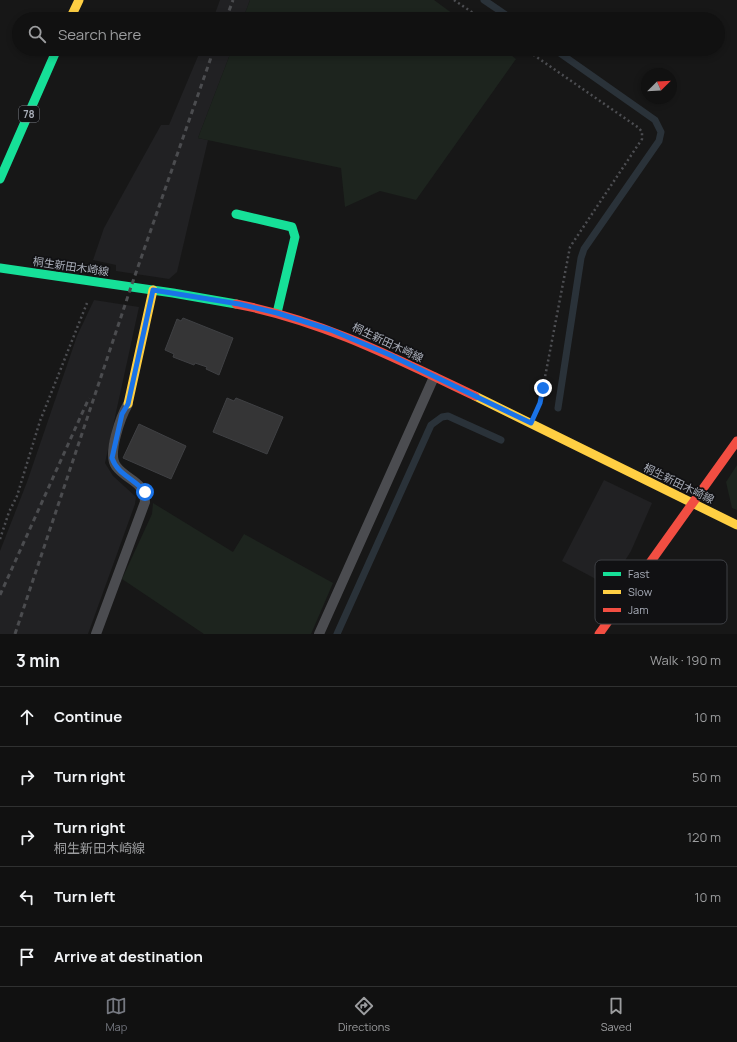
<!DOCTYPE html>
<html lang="en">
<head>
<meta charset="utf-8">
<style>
	body { margin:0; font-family:Manrope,"Noto Sans JP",sans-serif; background:#1a1a1a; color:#f1f3f6 }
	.compass { position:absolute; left:641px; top:68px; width:36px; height:36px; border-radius:50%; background:#111; box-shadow:0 2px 6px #0003; rotate:66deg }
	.stop { position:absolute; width:12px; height:12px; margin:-9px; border:3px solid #1a73e8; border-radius:50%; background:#fff }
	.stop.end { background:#1a73e8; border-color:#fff; box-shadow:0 1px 4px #0008 }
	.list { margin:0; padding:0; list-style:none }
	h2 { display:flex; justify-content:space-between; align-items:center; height:52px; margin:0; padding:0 16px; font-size:17px }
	h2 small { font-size:13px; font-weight:400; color:#9c9d9f }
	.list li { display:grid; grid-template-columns:26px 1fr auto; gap:12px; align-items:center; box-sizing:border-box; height:60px; padding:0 16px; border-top:1px solid #303131 }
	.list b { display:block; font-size:15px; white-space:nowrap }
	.list p { margin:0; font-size:13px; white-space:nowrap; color:#9c9d9f }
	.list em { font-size:13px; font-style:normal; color:#9c9d9f }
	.icon { flex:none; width:22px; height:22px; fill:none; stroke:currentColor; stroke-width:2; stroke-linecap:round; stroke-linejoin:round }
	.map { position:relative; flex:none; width:737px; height:634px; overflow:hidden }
	.search { position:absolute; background:#111; box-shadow:0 2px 6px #0003; left:12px; right:12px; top:12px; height:44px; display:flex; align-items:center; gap:10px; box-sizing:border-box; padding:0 14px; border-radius:22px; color:#9c9d9f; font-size:15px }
	.sheet { height:352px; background:#111 }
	nav { display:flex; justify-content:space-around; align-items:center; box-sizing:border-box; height:56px; border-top:1px solid #303131; background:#111; font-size:11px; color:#9c9d9f }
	nav a { display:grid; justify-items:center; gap:2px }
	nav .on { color:#757880 }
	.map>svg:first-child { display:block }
	.built { fill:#212123 }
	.green { fill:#1d241e }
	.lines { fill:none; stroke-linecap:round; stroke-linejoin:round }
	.stream { stroke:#2a3239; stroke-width:7 }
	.building { fill:#353536; stroke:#3f4043 }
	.path { stroke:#4d4e52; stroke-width:2.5; stroke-dasharray:2 3; stroke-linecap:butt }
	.lane { stroke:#4b4c50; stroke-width:10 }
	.fast { stroke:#16e098; stroke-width:9 }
	.slow { stroke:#ffcf43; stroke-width:9 }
	.jam { stroke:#f24e42; stroke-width:9 }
	.rail { stroke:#4b4c4f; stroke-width:3; stroke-dasharray:5 4; stroke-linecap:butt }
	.route { stroke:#1a73e8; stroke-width:5 }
	.labels { text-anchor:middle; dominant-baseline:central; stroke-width:3.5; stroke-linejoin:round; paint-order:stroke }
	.shield { fill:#111113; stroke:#7b7e86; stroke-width:1 }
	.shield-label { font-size:10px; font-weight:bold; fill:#a8adb8 }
	.street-label { font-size:11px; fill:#a8adb8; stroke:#111113 }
	.key { fill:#111113; stroke:#3e4045; stroke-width:1 }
	.key-label { font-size:11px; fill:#a8adb8 }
</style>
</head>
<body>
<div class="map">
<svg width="737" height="634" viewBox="0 0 737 634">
	<rect width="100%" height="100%" fill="#171717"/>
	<g class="built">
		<polygon points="220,0 250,0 243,19 213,19"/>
		<polygon points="201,49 232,49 198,138 208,140 177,272 169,279 116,271 116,265 93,260 104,228 161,125 169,125"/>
		<polygon points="94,300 139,307 105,463 113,476 136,497 135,504 88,634 0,634 0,551 27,482 77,336"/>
		<polygon points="604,480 652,503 631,551 609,586 562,561"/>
	</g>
	<g class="green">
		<polygon points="250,0 434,0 460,19 243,19"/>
		<polygon points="232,49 503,49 516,59 416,200 380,191 345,207 341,168 198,138"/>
		<polygon points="737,465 737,510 732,508 726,482"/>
		<polygon points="153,503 233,552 244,534 333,583 311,634 204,634 122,579 152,514"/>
	</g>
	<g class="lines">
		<g class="stream">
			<polyline points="484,0 512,19"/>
			<polyline points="554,49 655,120 661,132 659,141 584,249 581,258 558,408"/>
			<polyline points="337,634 431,425 442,417 448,416 501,440"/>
		</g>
	</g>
	<g class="building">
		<polygon points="183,318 233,338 219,375 206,369 207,367 195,363 194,365 173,357 174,354 165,350 177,319 181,321"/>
		<polygon points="227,398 234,401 236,398 283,417 267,454 213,432"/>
		<polygon points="139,424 186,446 171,479 123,458"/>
	</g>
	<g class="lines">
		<g class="path">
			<polyline points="454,0 482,19"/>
			<polyline points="525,49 639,128 642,132 642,139 570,247 540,403"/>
			<polyline points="0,539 9,512 17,496 40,421 87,303"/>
		</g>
		<g class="lane">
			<path d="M 96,634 L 145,502 C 144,480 127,481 116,466 C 107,454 121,416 128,404"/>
			<polyline points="319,634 434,377"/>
		</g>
		<g class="fast">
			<polyline points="0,179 57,49"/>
			<polyline points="236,214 292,227 295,237 277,313"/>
			<polyline points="0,268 173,293 236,304"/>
		</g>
		<g class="slow">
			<polyline points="70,19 79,0"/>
			<polyline points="475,396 737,525"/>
			<polyline points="128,404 153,290"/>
		</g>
		<g class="jam">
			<path d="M 236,304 C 321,320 397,359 475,396"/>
			<polyline points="599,634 737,441"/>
		</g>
		<g class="rail">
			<polyline points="226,19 233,0"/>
			<polyline points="0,595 89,398"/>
			<polyline points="15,634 131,287 214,49"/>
		</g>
	</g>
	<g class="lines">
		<path class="route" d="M 145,492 C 135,479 117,474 112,458 L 122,414 L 128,404 L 153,290 L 239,304 L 277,313 L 331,330 L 390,355 L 531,423 L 540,403 L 543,388"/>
	</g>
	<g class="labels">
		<rect class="shield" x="19" y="106" width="20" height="16" rx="3"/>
		<g class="shield-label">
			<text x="29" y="114">78</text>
		</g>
		<g class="street-label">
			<text transform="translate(71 266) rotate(8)">桐生新田木崎線</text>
			<text transform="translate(388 342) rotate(25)">桐生新田木崎線</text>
			<text transform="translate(679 483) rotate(26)">桐生新田木崎線</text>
		</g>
	</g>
	<rect x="595" y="560" width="132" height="64" rx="6" class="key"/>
	<rect x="603" y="572" width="18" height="4" fill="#16e098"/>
	<rect x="603" y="590" width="18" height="4" fill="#ffcf43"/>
	<rect x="603" y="608" width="18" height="4" fill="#f24e42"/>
	<g class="key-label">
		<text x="628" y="578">Fast</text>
		<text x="628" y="596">Slow</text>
		<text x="628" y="614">Jam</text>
	</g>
</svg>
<svg class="compass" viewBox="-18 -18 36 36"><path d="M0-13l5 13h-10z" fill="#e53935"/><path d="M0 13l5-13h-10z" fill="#9c9d9f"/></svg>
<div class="stop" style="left:145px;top:492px"></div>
<div class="stop end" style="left:543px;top:388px"></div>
<div class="search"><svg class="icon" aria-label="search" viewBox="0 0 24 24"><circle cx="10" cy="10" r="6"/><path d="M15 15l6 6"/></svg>Search here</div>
</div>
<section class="sheet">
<h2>3 min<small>Walk · 190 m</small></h2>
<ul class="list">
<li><svg class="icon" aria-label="ahead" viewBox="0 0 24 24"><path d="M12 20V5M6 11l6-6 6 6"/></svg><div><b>Continue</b></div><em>10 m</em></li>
<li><svg class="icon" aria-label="right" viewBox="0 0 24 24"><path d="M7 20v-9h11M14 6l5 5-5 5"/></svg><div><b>Turn right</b></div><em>50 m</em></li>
<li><svg class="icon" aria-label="right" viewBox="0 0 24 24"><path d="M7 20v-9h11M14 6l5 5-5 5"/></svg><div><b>Turn right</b><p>桐生新田木崎線</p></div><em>120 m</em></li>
<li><svg class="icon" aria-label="left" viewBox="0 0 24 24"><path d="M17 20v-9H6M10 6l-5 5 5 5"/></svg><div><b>Turn left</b></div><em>10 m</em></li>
<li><svg class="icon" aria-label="arrive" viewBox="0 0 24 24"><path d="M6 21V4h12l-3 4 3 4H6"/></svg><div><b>Arrive at destination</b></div></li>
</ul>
</section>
<nav>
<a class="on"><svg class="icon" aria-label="map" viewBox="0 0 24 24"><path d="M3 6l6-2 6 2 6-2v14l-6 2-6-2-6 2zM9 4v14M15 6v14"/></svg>Map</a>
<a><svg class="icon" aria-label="directions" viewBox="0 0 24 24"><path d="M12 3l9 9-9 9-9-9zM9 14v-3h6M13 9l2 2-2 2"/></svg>Directions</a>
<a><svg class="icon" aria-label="saved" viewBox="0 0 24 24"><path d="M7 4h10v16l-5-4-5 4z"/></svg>Saved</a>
</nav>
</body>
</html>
